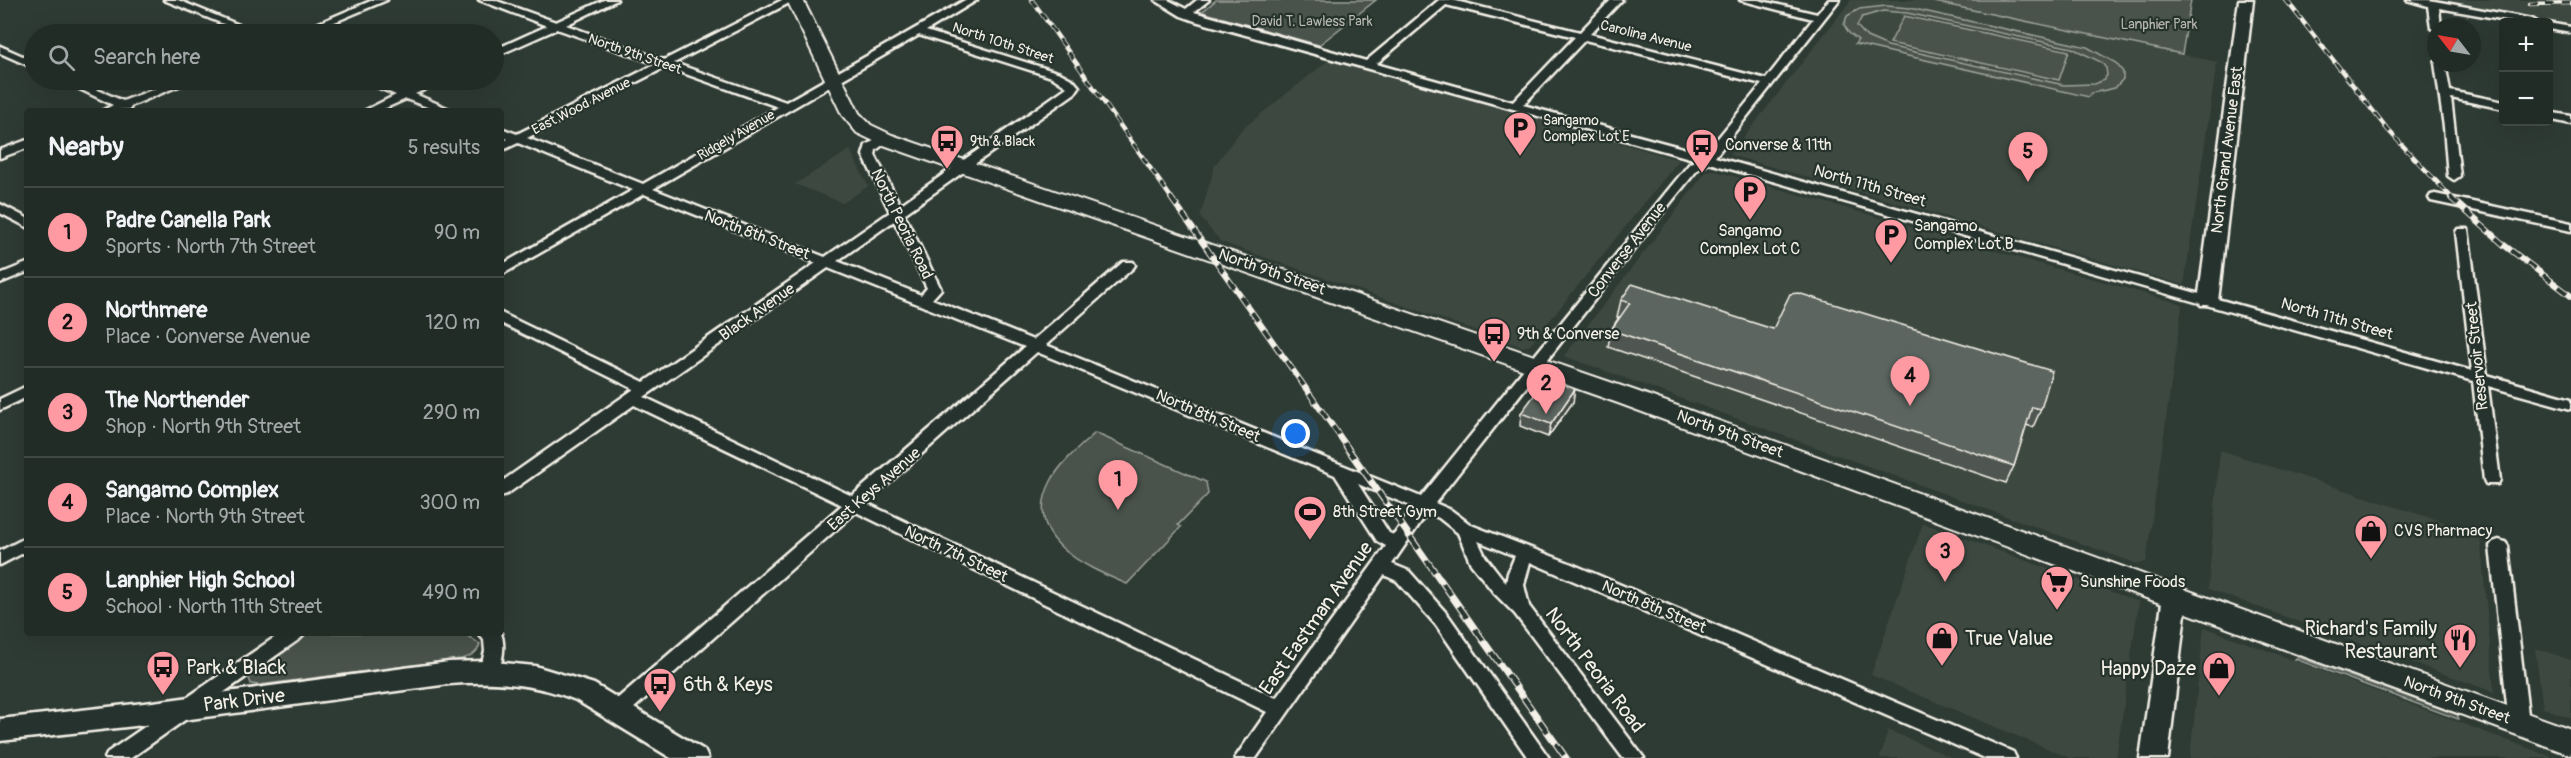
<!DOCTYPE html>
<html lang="en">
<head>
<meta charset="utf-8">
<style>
	body { margin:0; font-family:Pangolin,sans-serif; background:#2a342f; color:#f1f3f6 }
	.controls { position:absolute; right:18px; top:18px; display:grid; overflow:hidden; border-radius:6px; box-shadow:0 6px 24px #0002 }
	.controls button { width:54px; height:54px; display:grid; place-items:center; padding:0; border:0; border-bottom:2px solid #3f4844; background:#222c27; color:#f1f3f6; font:30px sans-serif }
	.compass { position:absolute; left:2427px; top:18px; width:54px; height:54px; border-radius:50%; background:#222c27; box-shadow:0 6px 24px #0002; rotate:301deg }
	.you { position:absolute; left:1296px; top:434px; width:21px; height:21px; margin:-15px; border:4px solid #fff; border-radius:50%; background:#1a73e8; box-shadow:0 0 0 9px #1a73e833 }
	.badge { display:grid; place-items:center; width:39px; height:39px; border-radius:50%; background:#ff9aa2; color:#111; font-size:20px; font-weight:700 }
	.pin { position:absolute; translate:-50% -50px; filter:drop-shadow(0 2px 3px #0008) }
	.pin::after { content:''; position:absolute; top:32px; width:21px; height:18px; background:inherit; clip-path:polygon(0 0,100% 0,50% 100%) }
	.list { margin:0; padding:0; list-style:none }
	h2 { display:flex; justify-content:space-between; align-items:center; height:78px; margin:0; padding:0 24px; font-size:26px }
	h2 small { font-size:20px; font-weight:400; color:#a2a7a7 }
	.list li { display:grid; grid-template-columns:39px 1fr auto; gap:18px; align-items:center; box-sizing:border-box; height:90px; padding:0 24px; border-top:2px solid #3f4844 }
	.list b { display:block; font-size:22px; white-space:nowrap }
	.list p { margin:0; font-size:20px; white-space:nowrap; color:#a2a7a7 }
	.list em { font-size:20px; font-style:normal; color:#a2a7a7 }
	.icon { flex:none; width:33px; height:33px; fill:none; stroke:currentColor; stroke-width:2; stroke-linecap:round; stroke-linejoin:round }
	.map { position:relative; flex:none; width:2571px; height:758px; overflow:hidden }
	.search { position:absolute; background:#222c27; box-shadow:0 6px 24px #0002; left:24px; top:24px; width:480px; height:66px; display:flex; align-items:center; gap:15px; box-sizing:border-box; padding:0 21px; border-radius:33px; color:#a2a7a7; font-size:22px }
	.panel { position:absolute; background:#222c27; box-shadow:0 6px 24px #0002; left:24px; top:108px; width:480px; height:528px; border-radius:6px }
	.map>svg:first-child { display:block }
	.built { fill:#3c4841 }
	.green { fill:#48524c; stroke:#9ea29a; stroke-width:1.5; fill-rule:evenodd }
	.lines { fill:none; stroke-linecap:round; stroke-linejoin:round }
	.street-casing { stroke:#f4f1e8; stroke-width:5 }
	.secondary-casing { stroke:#f4f1e8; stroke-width:5 }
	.primary-casing { stroke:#f4f1e8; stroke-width:4 }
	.street { fill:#26332d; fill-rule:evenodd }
	.secondary { fill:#26332d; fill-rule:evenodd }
	.primary { fill:#26332d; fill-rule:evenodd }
	.rail-far2-casing { stroke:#f4f1e8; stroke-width:4.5 }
	.rail-far1-casing { stroke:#f4f1e8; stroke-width:6 }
	.rail-casing { stroke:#f4f1e8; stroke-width:7 }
	.rail-far2 { stroke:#26332d; stroke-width:3; stroke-dasharray:8; stroke-linecap:butt }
	.rail-far1 { stroke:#26332d; stroke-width:4; stroke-dasharray:10; stroke-linecap:butt }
	.rail { stroke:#26332d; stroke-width:4.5; stroke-dasharray:14; stroke-linecap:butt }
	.wall { fill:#4f5751; stroke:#f4f1e8; stroke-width:1.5 }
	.shaded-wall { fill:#404742; stroke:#f4f1e8; stroke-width:1.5 }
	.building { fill:#5c655e; stroke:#f4f1e8; stroke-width:1.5 }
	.labels { text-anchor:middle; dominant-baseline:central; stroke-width:4.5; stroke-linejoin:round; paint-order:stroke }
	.far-park-label { font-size:14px; fill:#b8b9b1; stroke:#26332d }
	.far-street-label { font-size:14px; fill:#f4f1e8; stroke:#26332d }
	.far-poi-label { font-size:14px; fill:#f4f1e8; stroke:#26332d; text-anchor:start }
	.poi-label { font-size:16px; fill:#f4f1e8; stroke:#26332d; text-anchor:start }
	.street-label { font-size:16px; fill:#f4f1e8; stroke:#26332d }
	.near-street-label { font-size:20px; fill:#f4f1e8; stroke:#26332d }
	.near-poi-label { font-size:20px; fill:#f4f1e8; stroke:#26332d; text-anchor:start }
</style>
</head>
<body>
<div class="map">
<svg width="2571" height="758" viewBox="0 0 2571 758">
	<rect width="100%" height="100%" fill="#2e3b34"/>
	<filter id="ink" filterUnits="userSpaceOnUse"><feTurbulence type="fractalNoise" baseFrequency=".0167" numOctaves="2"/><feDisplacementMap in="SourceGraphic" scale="12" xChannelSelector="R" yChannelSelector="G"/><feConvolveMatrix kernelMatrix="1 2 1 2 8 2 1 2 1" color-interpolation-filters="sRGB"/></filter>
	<g filter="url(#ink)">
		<g class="built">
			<polygon points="1851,0 1925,0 2217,62 2184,285 1730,155"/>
			<polygon points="2436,0 2571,0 2571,25"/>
			<polygon points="1329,60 1679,160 1530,345 1523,347 1221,242 1200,217 1215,165 1241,130"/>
			<polygon points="850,150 868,186 843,203 795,184"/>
			<polygon points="1712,170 2181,304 2182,306 2146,562 2138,564 1564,356 1706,172"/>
			<polygon points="2220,450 2480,534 2494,692 2208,589"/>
			<polygon points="1923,523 2139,602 2116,758 2070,758 1871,675"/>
			<polygon points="2204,627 2525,747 2555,758 2190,758"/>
			<polygon points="2535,648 2571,660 2571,718 2543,708"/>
			<polygon points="1888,730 1953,758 1880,758"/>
		</g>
		<g class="green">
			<polygon points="1216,0 1376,0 1319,45 1202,12"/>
			<polygon points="1925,0 2191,0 2182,54"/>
			<path d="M 1886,6 L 1910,8 L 2087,47 L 2116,63 L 2123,72 L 2123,79 L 2115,88 L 2092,93 L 2089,97 L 1855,44 L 1858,40 L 1849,33 L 1844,25 L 1847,16 L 1859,9 ZM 1883,11 L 1907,13 L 2072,48 L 2101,62 L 2106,68 L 2107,75 L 2104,80 L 2095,84 L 2064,85 L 1888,46 L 1867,37 L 1857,26 L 1862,17 Z"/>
			<polygon points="1904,16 2069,51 2059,80 1890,43"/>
			<path d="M 1095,433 L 1206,482 L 1208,494 L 1178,525 L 1181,527 L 1127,584 C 1084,566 1021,539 1051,481 C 1061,462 1080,447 1095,433 Z"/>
			<path d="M 308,633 L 463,633 L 480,644 C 477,654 470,657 461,659 L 259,685 L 251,684 L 249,678 L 255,670 Z"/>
			<polygon points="2298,657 2458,715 2458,719 2295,659"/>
		</g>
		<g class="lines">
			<g class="street-casing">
				<g id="street">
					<polygon points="164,0 178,0 261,34 248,34"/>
					<polygon points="373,0 387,0 306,34 293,34"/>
					<path d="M 479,0 L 494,0 L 556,22 L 604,0 L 617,0 L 566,25 L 664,60 L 782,0 L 795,0 L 674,63 L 786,102 L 965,0 L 977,0 L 926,31 L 1060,73 L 1073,80 L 1079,87 L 1075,93 L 904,214 L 941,289 L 932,299 L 1033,340 L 1123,262 L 1133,262 L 1135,265 L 1133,268 L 1046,345 L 1421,497 L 1664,195 L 1690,163 L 1697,160 L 1195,21 L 1181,16 L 1155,0 L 1168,0 L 1186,9 L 1197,0 L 1209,0 L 1194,12 L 1366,61 L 1439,0 L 1452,0 L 1580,32 L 1611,0 L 1622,0 L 1590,34 L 1766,79 L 1813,19 L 1740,0 L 1758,0 L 1817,14 L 1829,0 L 1839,0 L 1715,157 L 2472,371 L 2456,232 L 2458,229 L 2468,229 L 2487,375 L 2571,399 L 2571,409 L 2488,386 L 2500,480 L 2498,484 L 2486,484 L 2484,480 L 2473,381 L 1709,163 L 1698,169 L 1672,201 L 1435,503 L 1451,510 L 1471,525 L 1567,562 L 2013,752 L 2016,758 L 1985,758 L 1530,562 L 1524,585 L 1529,606 L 1644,758 L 1623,758 L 1515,614 L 1494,593 L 1471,564 L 1458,533 L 1439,518 L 1427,513 L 1392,564 L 1409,571 L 1448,615 L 1549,758 L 1528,758 L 1436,625 L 1397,581 L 1384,575 L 1256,758 L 1235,758 L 1267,712 L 856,512 L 624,717 L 617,719 L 610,717 L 607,711 L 610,705 L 842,505 L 634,405 L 507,494 L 501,496 L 501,482 L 634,389 L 501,323 L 501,313 L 644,382 L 816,263 L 644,194 L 501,275 L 501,265 L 633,190 L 518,143 L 501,151 L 501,142 L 508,139 L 501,136 L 501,128 L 517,134 L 656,64 L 557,29 L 494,57 L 494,50 L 547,26 ZM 1446,5 L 1575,37 L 1513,102 L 1376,64 ZM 919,35 L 1052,77 L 1067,87 L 900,205 L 875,155 L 876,150 L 891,139 L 885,135 L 866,145 L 863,155 L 890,212 L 825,257 L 653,189 ZM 1585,40 L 1762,84 L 1705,154 L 1523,105 ZM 666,67 L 778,107 L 643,184 L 527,138 ZM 894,221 L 927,288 L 921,295 L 837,261 ZM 828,268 L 1025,347 L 852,496 L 644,397 ZM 1037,352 L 1335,475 L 1377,541 L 1386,546 L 1276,698 L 866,503 ZM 1358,484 L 1413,507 L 1394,535 L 1389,533 ZM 1478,541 L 1515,556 L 1508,573 L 1506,583 L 1485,556 Z"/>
					<polygon points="2407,0 2429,0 2532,19 2537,22 2518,22 2439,8 2441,27 2436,27 2436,31 2431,28 2428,6"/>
					<polygon points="2548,23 2571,27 2571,33 2548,29"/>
					<polygon points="0,46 34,61 34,68 0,53"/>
					<polygon points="2436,61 2436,63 2445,63 2450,91 2504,102 2504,109 2451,98 2460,176 2454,180 2448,176 2444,127 2435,63"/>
					<polygon points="61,80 75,80 123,101 178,80 193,80 131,106 130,109 102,111 113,105"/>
					<polygon points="364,80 378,80 405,90 429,80 442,80 441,82 415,94 454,111 438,111 406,99 379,111 364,111 396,95 365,82"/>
					<polygon points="2548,112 2571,116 2571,124 2548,119"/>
					<polygon points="27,140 27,148 0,158 0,150"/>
					<polygon points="2435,194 2571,223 2571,231 2431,201 2429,198 2431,195"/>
					<polygon points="0,204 27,218 27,227 0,213"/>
					<polygon points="27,263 27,272 0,283 0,274"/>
					<polygon points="27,386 27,397 0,410 0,399"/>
					<polygon points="27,537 27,551 0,565 0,551"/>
					<polygon points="2499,540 2505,542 2508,546 2529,723 2526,729 2519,731 2512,729 2509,723 2490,546 2493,542"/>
					<polygon points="281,633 304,633 301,638 131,758 105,758 108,752"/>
					<path d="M 478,633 L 501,633 C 506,647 502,664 496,676 L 489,679 L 482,676 L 480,671 L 485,651 L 484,640 Z"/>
				</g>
			</g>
			<g class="secondary-casing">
				<g id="secondary">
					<polygon points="2239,0 2253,0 2218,301 2215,305 2201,305 2198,301"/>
					<polygon points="2175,587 2184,589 2187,596 2168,758 2140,758 2163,596 2166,589"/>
					<path d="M 484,661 L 535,666 L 594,684 L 704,750 L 708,758 L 671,758 L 576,700 C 535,683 493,681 449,684 L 153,724 L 0,741 L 0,719 L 153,702 L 449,662 Z"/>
				</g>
			</g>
			<g class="primary-casing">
				<polygon id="primary" points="787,0 803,0 859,113 871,125 892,135 1636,391 2571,729 2571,755 1618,403 878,143 857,133 842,115"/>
			</g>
			<use href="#street" class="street"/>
			<use href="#secondary" class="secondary"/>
			<use href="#primary" class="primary"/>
			<g class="rail-far2-casing">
				<g id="rail-far2">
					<polyline points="1032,0 1172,199"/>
					<polyline points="2286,0 2388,130 2453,199"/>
					<polyline points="2530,4 2571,3"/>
				</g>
			</g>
			<g class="rail-far1-casing">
				<g id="rail-far1">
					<polyline points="1171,198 1348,448"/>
					<polyline points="2451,198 2504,245 2571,296"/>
				</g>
			</g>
			<g class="rail-casing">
				<polyline id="rail" points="1346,446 1566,758"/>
			</g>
			<use href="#rail-far2" class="rail-far2"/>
			<use href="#rail-far1" class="rail-far1"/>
			<use href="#rail" class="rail"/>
		</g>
		<g class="wall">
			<polygon points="1621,300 1773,329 2041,409 2033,427 2026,425 2014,466 2006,483 1608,347 1611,330 1619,317 1617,317"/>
			<polygon points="1573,402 1548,437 1520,426 1521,413"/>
		</g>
		<polygon class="shaded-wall" points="1575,389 1573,402 1548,437 1551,424"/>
		<g class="building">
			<polygon points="1632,284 1773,329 1790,294 1798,293 2052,371 2041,409 2032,407 2014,466 1611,330 1630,303 1621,300"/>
			<polygon points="1547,378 1575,389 1551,424 1521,413"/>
		</g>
	</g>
	<defs>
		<g id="parking-pin" transform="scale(1.725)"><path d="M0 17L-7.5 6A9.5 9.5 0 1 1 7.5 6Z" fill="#ff9aa2" stroke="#26332d"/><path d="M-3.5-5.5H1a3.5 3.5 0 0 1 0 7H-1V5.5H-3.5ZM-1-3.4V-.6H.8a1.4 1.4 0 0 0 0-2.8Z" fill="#111"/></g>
		<g id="bus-pin" transform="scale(1.725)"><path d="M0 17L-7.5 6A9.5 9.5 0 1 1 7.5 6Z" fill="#ff9aa2" stroke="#26332d"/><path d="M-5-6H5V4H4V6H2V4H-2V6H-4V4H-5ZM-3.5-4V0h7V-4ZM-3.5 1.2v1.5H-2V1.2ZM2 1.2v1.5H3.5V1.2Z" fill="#111"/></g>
		<g id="stadium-pin" transform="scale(1.725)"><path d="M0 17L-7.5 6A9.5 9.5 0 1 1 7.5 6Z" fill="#ff9aa2" stroke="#26332d"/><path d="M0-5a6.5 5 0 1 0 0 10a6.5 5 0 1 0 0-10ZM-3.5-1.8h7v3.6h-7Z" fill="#111"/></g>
		<g id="shop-pin" transform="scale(1.725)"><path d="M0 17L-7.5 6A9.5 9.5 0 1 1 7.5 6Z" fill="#ff9aa2" stroke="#26332d"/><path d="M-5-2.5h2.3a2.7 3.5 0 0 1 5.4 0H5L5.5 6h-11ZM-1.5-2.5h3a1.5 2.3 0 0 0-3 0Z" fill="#111"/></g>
		<g id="supermarket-pin" transform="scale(1.725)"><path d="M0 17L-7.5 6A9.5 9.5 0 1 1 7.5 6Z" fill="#ff9aa2" stroke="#26332d"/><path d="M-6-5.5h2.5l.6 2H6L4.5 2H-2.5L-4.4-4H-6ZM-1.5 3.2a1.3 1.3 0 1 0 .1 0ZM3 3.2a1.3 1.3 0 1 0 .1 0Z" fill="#111"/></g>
		<g id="restaurant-pin" transform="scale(1.725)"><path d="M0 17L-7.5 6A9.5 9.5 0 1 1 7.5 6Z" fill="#ff9aa2" stroke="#26332d"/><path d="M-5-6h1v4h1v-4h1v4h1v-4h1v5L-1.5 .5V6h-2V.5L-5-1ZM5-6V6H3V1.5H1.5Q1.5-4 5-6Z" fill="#111"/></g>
	</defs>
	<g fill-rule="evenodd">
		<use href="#parking-pin" x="1520" y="128"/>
		<use href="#bus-pin" x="947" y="141"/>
		<use href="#bus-pin" x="1702" y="145"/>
		<use href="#parking-pin" x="1750" y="192"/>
		<use href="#parking-pin" x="1891" y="235"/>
		<use href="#bus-pin" x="1494" y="334"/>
		<use href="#stadium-pin" x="1310" y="512"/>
		<use href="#shop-pin" x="2371" y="531"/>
		<use href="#supermarket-pin" x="2057" y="582"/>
		<use href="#shop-pin" x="1942" y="638"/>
		<use href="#restaurant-pin" x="2460" y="640"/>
		<use href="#bus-pin" x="163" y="667"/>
		<use href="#shop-pin" x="2219" y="668"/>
		<use href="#bus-pin" x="660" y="684"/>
	</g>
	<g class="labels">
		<g class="far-park-label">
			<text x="1312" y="21">David T. Lawless Park</text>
			<text x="2159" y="24">Lanphier Park</text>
		</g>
		<g class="far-street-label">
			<text transform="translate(1646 36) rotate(14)">Carolina Avenue</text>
			<text transform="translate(1003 43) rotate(18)">North 10th Street</text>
			<text transform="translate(635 54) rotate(19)">North 9th Street</text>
			<text transform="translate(581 106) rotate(-27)">East Wood Avenue</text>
			<text transform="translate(736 135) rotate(-30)">Ridgely Avenue</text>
		</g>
		<g class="far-poi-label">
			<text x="1543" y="120">Sangamo<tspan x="1543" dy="16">Complex Lot E</tspan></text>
			<text x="970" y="141">9th &amp; Black</text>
		</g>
		<g class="poi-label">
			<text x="1725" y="145">Converse &amp; 11th</text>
			<text x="1914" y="226">Sangamo<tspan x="1914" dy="18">Complex Lot B</tspan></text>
			<text x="1750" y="231" text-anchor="middle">Sangamo<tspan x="1750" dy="18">Complex Lot C</tspan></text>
			<text x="1517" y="334">9th &amp; Converse</text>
			<text x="1333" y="512">8th Street Gym</text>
			<text x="2394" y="531">CVS Pharmacy</text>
			<text x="2080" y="582">Sunshine Foods</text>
		</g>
		<g class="street-label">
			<text transform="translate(2227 150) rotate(-83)">North Grand Avenue East</text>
			<text transform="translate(1870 186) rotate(16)">North 11th Street</text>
			<text transform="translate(902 224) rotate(64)">North Peoria Road</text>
			<text transform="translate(757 235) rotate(21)">North 8th Street</text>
			<text transform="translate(1627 250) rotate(-52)">Converse Avenue</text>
			<text transform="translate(1272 272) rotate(19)">North 9th Street</text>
			<text transform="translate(757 312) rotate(-35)">Black Avenue</text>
			<text transform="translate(2337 319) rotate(16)">North 11th Street</text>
			<text transform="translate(2477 356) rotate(-96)">Reservoir Street</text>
			<text transform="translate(1208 416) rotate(23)">North 8th Street</text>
			<text transform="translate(1730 434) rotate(20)">North 9th Street</text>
			<text transform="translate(874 489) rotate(-41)">East Keys Avenue</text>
			<text transform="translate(956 554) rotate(25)">North 7th Street</text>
			<text transform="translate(1654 607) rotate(23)">North 8th Street</text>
			<text transform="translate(2457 700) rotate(20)">North 9th Street</text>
		</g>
		<g class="near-street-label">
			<text transform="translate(1316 618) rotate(-55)">East Eastman Avenue</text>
			<text transform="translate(1595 670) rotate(53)">North Peoria Road</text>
			<text transform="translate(244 700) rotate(-7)">Park Drive</text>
		</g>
		<g class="near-poi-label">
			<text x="2437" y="628" text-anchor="end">Richard's Family<tspan x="2437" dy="23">Restaurant</tspan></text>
			<text x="1965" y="638">True Value</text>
			<text x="186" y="667">Park &amp; Black</text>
			<text x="2196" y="668" text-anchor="end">Happy Daze</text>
			<text x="683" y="684">6th &amp; Keys</text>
		</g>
	</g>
</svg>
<div class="controls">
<button>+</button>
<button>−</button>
</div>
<svg class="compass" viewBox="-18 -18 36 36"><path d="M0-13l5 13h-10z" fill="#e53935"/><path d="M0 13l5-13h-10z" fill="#a2a7a7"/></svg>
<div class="you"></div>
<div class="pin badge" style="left:1118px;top:510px">1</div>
<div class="pin badge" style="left:1546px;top:414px">2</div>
<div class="pin badge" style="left:1945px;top:582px">3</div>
<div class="pin badge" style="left:1910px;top:406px">4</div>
<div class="pin badge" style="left:2028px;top:182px">5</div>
<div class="search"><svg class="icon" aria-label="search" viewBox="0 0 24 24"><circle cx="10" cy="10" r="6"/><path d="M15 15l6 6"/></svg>Search here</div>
<section class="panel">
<h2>Nearby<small>5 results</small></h2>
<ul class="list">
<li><span class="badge">1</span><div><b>Padre Canella Park</b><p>Sports · North 7th Street</p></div><em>90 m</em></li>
<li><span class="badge">2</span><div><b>Northmere</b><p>Place · Converse Avenue</p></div><em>120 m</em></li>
<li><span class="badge">3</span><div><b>The Northender</b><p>Shop · North 9th Street</p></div><em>290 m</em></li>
<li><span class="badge">4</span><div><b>Sangamo Complex</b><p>Place · North 9th Street</p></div><em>300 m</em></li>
<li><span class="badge">5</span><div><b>Lanphier High School</b><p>School · North 11th Street</p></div><em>490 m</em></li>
</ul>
</section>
</div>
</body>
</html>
